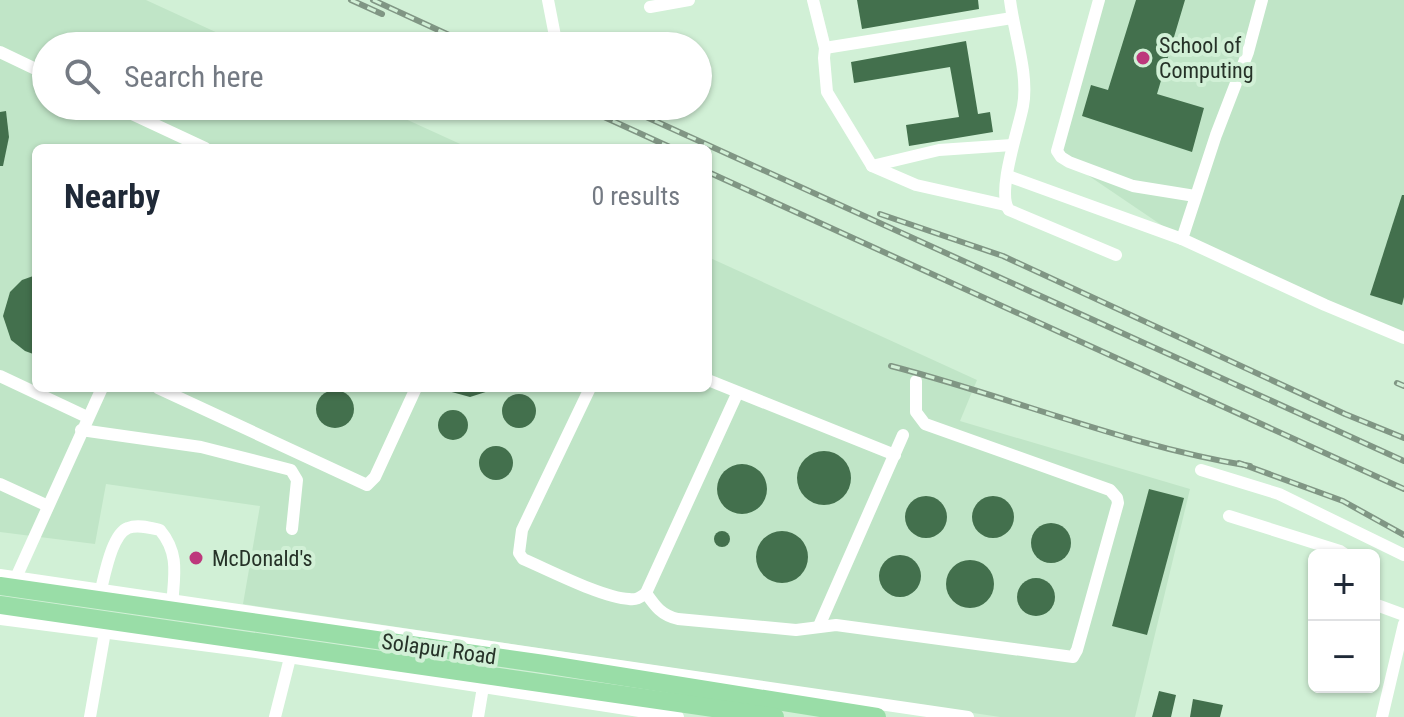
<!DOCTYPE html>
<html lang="en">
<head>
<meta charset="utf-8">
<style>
	body { margin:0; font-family:"Roboto Condensed",sans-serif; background:#f6f6f7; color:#1f2937 }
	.controls { position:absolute; right:24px; bottom:24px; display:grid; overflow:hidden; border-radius:12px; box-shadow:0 2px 6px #0004 }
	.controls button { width:72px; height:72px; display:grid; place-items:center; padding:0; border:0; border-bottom:2px solid #e0e1e3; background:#fff; color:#1f2937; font:40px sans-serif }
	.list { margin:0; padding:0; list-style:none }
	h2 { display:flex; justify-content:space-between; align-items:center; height:104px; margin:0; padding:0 32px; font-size:34px }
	h2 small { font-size:26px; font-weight:400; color:#747a83 }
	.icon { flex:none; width:44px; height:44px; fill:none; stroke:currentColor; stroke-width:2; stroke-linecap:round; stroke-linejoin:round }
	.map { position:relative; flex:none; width:1404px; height:717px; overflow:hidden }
	.search { position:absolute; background:#fff; box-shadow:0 2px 6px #0004; left:32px; top:32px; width:680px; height:88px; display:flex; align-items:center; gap:20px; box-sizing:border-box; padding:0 28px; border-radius:44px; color:#747a83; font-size:30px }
	.panel { position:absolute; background:#fff; box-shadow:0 2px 6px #0004; left:32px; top:144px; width:680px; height:248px; border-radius:12px }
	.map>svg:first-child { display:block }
	.built { fill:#c0e5c7 }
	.building { fill:#43704d }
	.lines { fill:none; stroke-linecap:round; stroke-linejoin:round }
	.minor { stroke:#fff; stroke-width:12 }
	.highway { stroke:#99dda7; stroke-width:18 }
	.rail-casing { stroke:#809684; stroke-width:6 }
	.rail { stroke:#d1f0d6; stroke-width:3; stroke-dasharray:9; stroke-linecap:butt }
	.poi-dot { fill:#bd387c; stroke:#d1f0d6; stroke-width:3 }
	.labels { text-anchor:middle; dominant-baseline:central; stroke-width:8; stroke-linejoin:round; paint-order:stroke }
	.poi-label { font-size:22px; fill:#263228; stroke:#d1f0d6; text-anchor:start }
	.street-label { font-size:22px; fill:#263228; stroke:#d1f0d6 }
</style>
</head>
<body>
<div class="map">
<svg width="1404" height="717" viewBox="0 0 1404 717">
	<rect width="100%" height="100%" fill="#d1f0d6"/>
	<g class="built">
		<polygon points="0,0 146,0 246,46 46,46 46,106 377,106 469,148 36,148 36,388 708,388 708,257 977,380 960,421 1190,489 1135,717 1000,717 243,604 260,506 106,484 95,544 0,532"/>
		<polygon points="1100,0 1404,0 1404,338 1182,239 1061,157"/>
	</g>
	<g class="building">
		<polygon points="857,0 978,0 979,9 862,29"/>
		<polygon points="1136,0 1185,0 1157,94 1204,108 1192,152 1082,116 1091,85 1108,90"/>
		<polygon points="966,41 978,114 990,112 993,132 909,146 906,125 959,117 950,67 854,83 851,62"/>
		<polygon points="6,111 9,137 3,166 0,166 0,112"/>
		<polygon points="1402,195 1404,195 1404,297 1402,305 1370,295"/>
		<polygon points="36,275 36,355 25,351 11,340 3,316 10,292 22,280"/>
		<polygon points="448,388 495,388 495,389 470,397 448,391"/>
		<circle cx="335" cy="409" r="19"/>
		<circle cx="519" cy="411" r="17"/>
		<circle cx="453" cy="425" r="15"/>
		<circle cx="496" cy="463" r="17"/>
		<circle cx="824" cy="478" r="27"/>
		<circle cx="742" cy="489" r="25"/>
		<polygon points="1149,489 1184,498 1147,635 1112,626"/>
		<circle cx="993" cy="517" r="21"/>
		<circle cx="926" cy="517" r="21"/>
		<circle cx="1051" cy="543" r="20"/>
		<circle cx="782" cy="557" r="26"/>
		<circle cx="722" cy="539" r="8"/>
		<circle cx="900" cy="576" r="21"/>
		<circle cx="970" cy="584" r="24"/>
		<circle cx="1036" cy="597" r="19"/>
		<polygon points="1159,691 1176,695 1171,717 1152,717"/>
		<polygon points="1193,699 1223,705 1220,717 1190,717"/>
	</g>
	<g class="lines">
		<g class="minor">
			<polyline points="548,0 555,36"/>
			<polyline points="813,0 825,48 824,58 827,92 872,166 916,185 1005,205"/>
			<path d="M 1010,0 C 1014,34 1029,73 1023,106 C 1019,128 996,193 1009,210 L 1116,255"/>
			<polyline points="1099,0 1057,151 1061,157 1069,162 1133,186 1195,196"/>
			<polyline points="1262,0 1248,52 1216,135 1182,239 1325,305 1404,338"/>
			<polyline points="650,7 689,0"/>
			<polyline points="825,48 1012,18"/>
			<polyline points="0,52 46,74"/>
			<polyline points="115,106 205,148"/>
			<polyline points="872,166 939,150 1012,145"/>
			<polyline points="1008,176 1182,239"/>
			<polyline points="0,376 87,417"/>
			<polyline points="708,380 895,455"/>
			<polyline points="158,388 367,485 375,477 416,388"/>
			<path d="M 590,388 L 522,530 L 519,553 L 523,559 C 549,570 603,598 629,599 C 636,600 640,598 646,593 L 737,394"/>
			<polyline points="81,430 201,447 291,470 297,480 292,529"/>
			<polyline points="1201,470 1279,494 1404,555"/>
			<polyline points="0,484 48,506"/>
			<polyline points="1229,516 1340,551 1346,555"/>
			<polyline points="0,575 968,717"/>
			<polyline points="14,582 102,388"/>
			<path d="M 646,593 C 655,606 661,615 678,619 L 796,630 L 836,625 L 1073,657 L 1077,650 L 1118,503 L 1117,498 L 1110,490 L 925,424 L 916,412 L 916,381"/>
			<path d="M 99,597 C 104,580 111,534 128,528 C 138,524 151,528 160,530 C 180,554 174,576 172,606"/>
			<polyline points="1374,604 1404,615"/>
			<polyline points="0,619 256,652 678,717"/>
			<polyline points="819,626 903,435"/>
			<polyline points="90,717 106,626"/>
			<polyline points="275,717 292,650"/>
			<polyline points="478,717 483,687"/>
			<polyline points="1382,717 1404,624"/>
		</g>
		<g class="highway">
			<polyline points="0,586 544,664 877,717"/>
			<polyline points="0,605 775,717"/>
		</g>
		<g class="rail-casing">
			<g id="rail">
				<polyline points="351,0 382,14"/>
				<polyline points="373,0 473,46"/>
				<polyline points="580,106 672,148"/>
				<polyline points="622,106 1404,461"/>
				<polyline points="708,172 1404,489"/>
				<polyline points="880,214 1003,256 1345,414 1404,438"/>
				<path d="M 891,366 C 1011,397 1127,446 1250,466"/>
				<polyline points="1397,383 1404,386"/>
				<polyline points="1239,463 1343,501 1404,535"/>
			</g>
		</g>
		<use href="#rail" class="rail"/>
	</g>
	<g class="poi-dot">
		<circle cx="1143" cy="58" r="8"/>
		<circle cx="196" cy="558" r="8"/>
	</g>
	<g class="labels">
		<g class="poi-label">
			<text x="1159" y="45">School of<tspan x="1159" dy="25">Computing</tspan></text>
			<text x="212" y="558">McDonald's</text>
		</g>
		<g class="street-label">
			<text transform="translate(439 649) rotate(8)">Solapur Road</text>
		</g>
	</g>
</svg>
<div class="controls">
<button>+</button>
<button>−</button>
</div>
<div class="search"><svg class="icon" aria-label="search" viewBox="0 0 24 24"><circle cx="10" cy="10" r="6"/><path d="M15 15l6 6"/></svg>Search here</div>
<section class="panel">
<h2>Nearby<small>0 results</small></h2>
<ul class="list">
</ul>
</section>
</div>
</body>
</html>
